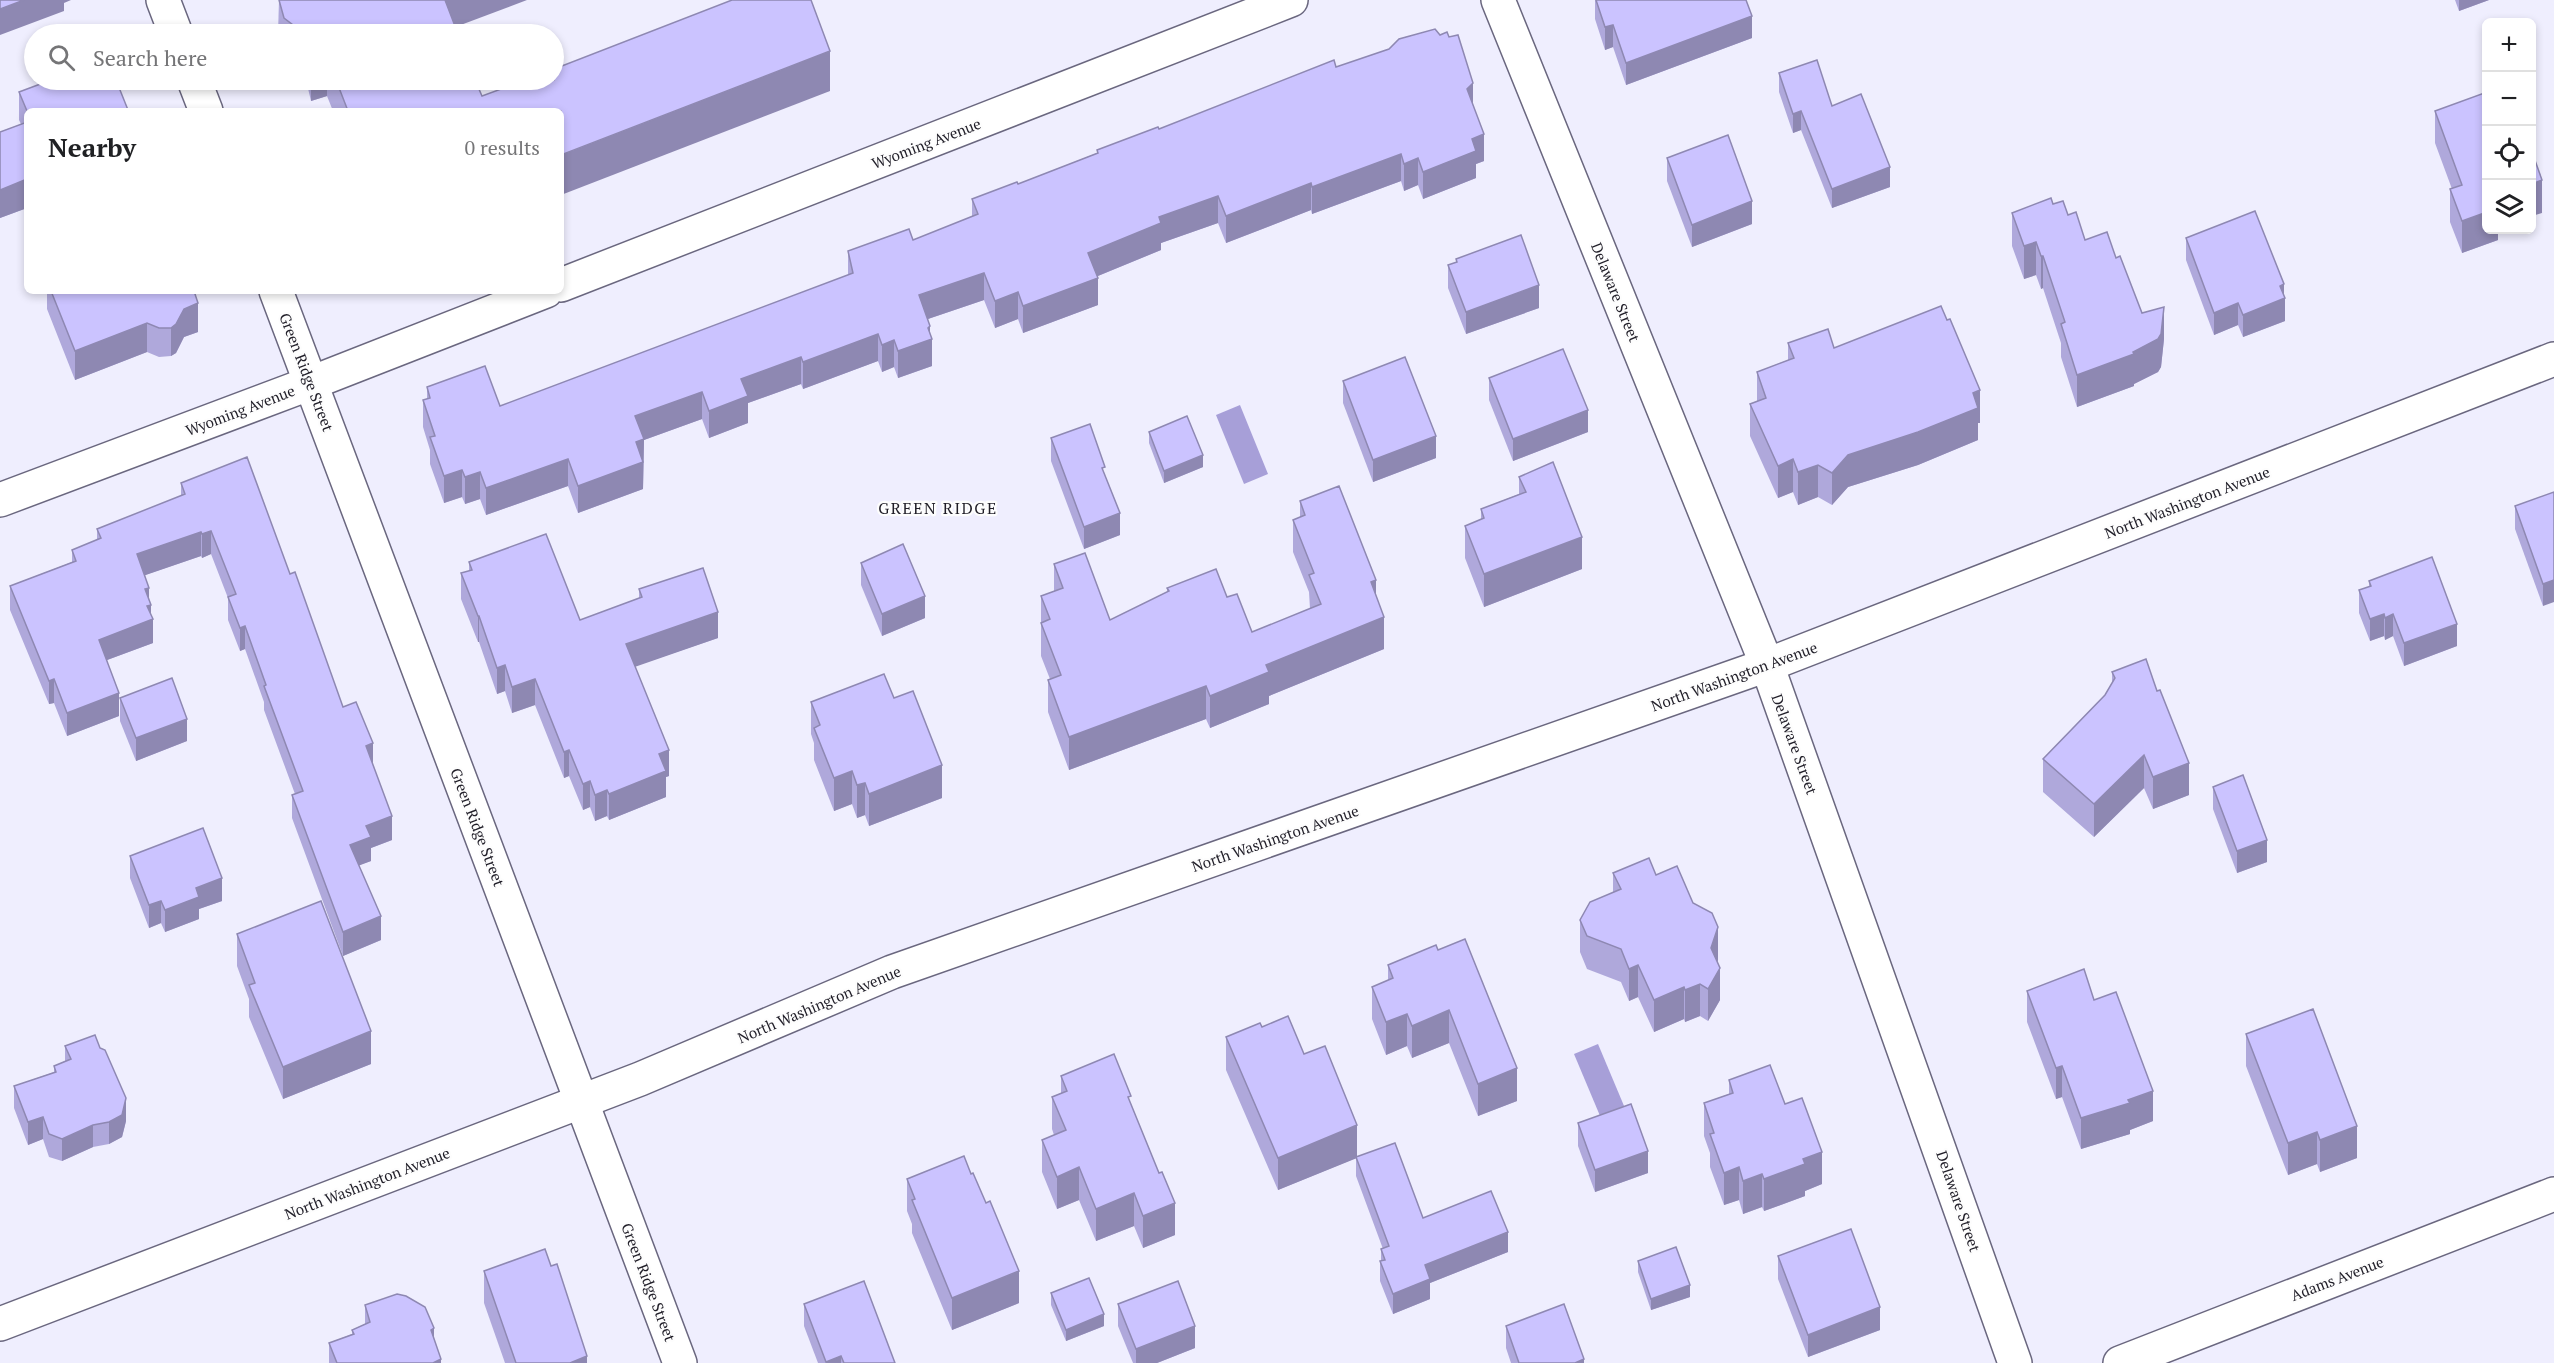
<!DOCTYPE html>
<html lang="en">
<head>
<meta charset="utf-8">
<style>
	body { margin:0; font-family:"PT Serif",serif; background:#f2f2f2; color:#202124 }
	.controls { position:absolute; right:18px; top:18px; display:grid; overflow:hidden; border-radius:9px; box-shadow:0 3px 9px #0003 }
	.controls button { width:54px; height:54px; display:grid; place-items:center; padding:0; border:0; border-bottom:2px solid #e0e0e0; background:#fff; color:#202124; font:30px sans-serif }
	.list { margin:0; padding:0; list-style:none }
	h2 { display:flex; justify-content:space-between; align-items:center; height:78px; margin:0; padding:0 24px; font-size:26px }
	h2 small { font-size:20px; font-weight:400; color:#757577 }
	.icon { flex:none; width:33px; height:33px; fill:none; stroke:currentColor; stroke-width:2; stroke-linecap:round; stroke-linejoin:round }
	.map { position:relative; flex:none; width:2554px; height:1363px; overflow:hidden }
	.search { position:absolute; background:#fff; box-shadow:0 3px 9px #0003; left:24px; top:24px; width:540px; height:66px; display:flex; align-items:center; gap:15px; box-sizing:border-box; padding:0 21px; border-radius:33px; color:#757577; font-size:22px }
	.panel { position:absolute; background:#fff; box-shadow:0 3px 9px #0003; left:24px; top:108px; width:540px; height:186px; border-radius:9px }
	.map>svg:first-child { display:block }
	.water { fill:#a79fd8 }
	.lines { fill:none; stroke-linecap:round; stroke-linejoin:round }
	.minor-casing { stroke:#6a677f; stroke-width:36 }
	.tertiary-casing { stroke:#6a677f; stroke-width:36 }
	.secondary-casing { stroke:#6a677f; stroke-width:36 }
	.primary-casing { stroke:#6a677f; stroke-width:36 }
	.minor { stroke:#fff; stroke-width:33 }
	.tertiary { stroke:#fff; stroke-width:33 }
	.secondary { stroke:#fff; stroke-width:33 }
	.primary { stroke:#fff; stroke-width:33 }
	.wall { fill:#afa8db }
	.shaded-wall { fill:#8e88b2 }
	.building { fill:#cbc3ff; stroke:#8e88b2; stroke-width:1.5 }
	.labels { text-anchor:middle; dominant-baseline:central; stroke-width:4.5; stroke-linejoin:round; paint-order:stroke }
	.street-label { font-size:15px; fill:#201e28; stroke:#fdfdfd }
	.neighbourhood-label { font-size:16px; letter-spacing:1.5px; fill:#201e28; stroke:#fdfdfd }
</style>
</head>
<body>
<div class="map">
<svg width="2554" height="1363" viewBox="0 0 2554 1363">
	<rect width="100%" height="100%" fill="#efeefe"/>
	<g class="water">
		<polygon points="1240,405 1268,474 1244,484 1216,415"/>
		<polygon points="1598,1044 1627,1113 1603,1123 1574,1054"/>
	</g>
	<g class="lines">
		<g class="minor-casing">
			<g id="minor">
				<polyline points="1498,0 1767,665 2015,1363"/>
				<polyline points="561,285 1291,0"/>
				<polyline points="311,383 546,291"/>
				<polyline points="2120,1363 2554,1194"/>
			</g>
		</g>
		<g class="tertiary-casing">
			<polyline id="tertiary" points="0,1324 640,1079 892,972 1767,665 2554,359"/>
		</g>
		<g class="secondary-casing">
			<polyline id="secondary" points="0,500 311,383"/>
		</g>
		<g class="primary-casing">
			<g id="primary">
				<polyline points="163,0 176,34"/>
				<polyline points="194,80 206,111"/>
				<polyline points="276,291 680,1363"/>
			</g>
		</g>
		<use href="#minor" class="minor"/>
		<use href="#tertiary" class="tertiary"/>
		<use href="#secondary" class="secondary"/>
		<use href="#primary" class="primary"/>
	</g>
	<g class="wall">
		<polygon points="279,0 455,27 458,34 278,34"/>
		<polygon points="1595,0 1746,0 1752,38 1626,85 1613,47 1605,50 1595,19"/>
		<polygon points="2455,0 2489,0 2459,11"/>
		<polygon points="1336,67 1473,105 1484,161 1476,164 1476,178 1423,199 1418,185 1404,191 1401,181 1312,214 1311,210 1226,243 1218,223 1161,243 1161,250 1098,276 1098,305 1023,333 1018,319 995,328 984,300 928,319 930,335 932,366 898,378 894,367 882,372 878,361 803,389 801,384 748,403 748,423 709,438 702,419 644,440 643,489 578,513 568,486 486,515 480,499 465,504 462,497 444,503 430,464 430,450 423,427 423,400 427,399 427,387 500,406 848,275 848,251 913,240 972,217 972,199 1018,184 1097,153 1097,150 1159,129"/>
		<polygon points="1779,73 1890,187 1832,208 1801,130 1793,133 1779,92"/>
		<polygon points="306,80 475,80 482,96 830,91 561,111 333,111 327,96 311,101"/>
		<polygon points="19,92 128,111 27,111 27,208 0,218 0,132 21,124 19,120"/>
		<polygon points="2435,111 2498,230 2498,240 2462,253 2450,222 2450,189 2452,189 2435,143"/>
		<polygon points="1667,158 1752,224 1692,247 1667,181"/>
		<polygon points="2053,204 2068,215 2085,240 2116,258 2142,313 2164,339 2161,367 2158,372 2134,384 2134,386 2077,407 2061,357 2061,343 2043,288 2041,289 2036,275 2024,279 2012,246 2012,213"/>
		<polygon points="2186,238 2284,295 2285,321 2243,337 2238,325 2214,335 2186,260"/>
		<polygon points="1456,259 1539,308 1466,334 1448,288 1448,265 1456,262"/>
		<polygon points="47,291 194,291 198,332 184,337 176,353 171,356 159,357 147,352 75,380 47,309"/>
		<polygon points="1788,343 1834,348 1980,423 1978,423 1978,440 1918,465 1848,487 1832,505 1818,497 1798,505 1793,492 1778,498 1750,436 1750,404 1757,402 1757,372 1788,360"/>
		<polygon points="1489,378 1588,432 1513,461 1489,400"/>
		<polygon points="1343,381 1436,458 1373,482 1343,403"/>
		<polygon points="1149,432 1203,467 1164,483 1149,443"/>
		<polygon points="1051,438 1105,476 1120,535 1084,549 1051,461"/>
		<polygon points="1519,477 1582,569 1484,607 1465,558 1465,526 1481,520 1481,509 1519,494"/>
		<polygon points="181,483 290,574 343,707 373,765 392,840 371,848 371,861 359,865 381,940 343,956 292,818 292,795 295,794 264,710 264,702 245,649 240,651 228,620 228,598 211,554 202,558 201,556 145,575 149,601 153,643 107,660 119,716 67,736 54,703 49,704 10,610 10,586 72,562 72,550 97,540 97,529 181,496"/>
		<polygon points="2554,492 2543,606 2515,529 2515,506"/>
		<polygon points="1300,501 1376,595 1384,649 1269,696 1269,704 1210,728 1206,719 1069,770 1048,712 1048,680 1050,679 1041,656 1041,596 1054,591 1054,564 1110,620 1167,592 1167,588 1227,597 1252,632 1310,609 1309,592 1293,552 1293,520 1300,517"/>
		<polygon points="469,562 580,620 639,598 639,589 718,638 635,666 669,776 666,777 666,797 609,820 607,816 595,821 590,807 583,810 569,776 564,778 535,705 512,713 505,691 497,694 479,642 478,642 461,599 461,573 469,571"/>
		<polygon points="861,563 925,618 882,636 861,585"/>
		<polygon points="2369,581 2457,646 2404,666 2393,636 2385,640 2384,636 2370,641 2359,613 2359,590 2369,587"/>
		<polygon points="2112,672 2189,795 2153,809 2144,788 2094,837 2043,792 2043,759 2105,695 2112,683"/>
		<polygon points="120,698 187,741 136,761 120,721"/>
		<polygon points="894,698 942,798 869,826 865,815 857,818 852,804 834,811 814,760 814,743 811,734 811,702"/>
		<polygon points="2213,787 2267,862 2237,873 2213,809"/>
		<polygon points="130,856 222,901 199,909 199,919 165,932 161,923 149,928 130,878"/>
		<polygon points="1613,873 1656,875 1718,960 1717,962 1720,1000 1708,1021 1700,1016 1685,1022 1684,1019 1654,1032 1638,997 1629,1001 1621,982 1587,969 1580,952 1580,920 1613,892"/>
		<polygon points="237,934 371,1064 283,1099 249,1017 249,999 237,966"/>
		<polygon points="1438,950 1517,1101 1478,1116 1449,1043 1412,1058 1407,1046 1386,1055 1372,1019 1372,987 1388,980 1388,965"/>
		<polygon points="2027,991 2094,1000 2153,1121 2130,1130 2130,1134 2081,1149 2062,1097 2056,1099 2027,1022"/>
		<polygon points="1262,1027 1304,1054 1357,1156 1423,1218 1508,1252 1430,1283 1430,1299 1393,1314 1380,1281 1380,1261 1381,1261 1381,1249 1383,1249 1356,1176 1356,1158 1278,1190 1226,1070 1226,1037"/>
		<polygon points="2246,1034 2357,1158 2320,1172 2317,1164 2288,1175 2246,1066"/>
		<polygon points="65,1046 126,1121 122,1137 109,1144 93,1147 62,1161 49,1157 43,1139 28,1145 14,1108 14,1086 54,1072 54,1066 65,1061"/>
		<polygon points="1061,1076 1131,1104 1175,1235 1143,1248 1134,1226 1096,1241 1079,1200 1057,1209 1042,1172 1042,1140 1054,1135 1052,1129 1052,1097 1061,1093"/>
		<polygon points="1729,1080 1785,1104 1822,1184 1805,1191 1805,1196 1764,1211 1762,1207 1743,1214 1739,1200 1724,1205 1710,1167 1710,1153 1704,1136 1704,1103 1729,1094"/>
		<polygon points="1578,1123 1648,1173 1595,1192 1578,1146"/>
		<polygon points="907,1179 1019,1303 952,1330 912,1233 912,1224 907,1211"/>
		<polygon points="1778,1256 1880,1330 1808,1357 1778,1279"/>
		<polygon points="1638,1261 1690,1297 1651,1310 1638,1272"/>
		<polygon points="484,1271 587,1363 505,1363 484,1303"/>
		<polygon points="1051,1293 1104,1326 1066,1341 1051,1305"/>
		<polygon points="804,1304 895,1363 818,1363 804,1326"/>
		<polygon points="1118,1304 1195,1348 1157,1363 1133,1363 1118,1326"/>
		<polygon points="365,1305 434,1340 441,1363 329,1363 329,1343 352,1334 352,1330 365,1324"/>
		<polygon points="1506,1326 1584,1363 1511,1363 1506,1348"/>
	</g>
	<g class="shaded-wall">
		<polygon points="24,0 71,0 64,3 64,11 0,35 0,9"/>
		<polygon points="442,0 527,0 442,32"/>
		<polygon points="2459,0 2489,0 2459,11"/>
		<polygon points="1752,16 1752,38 1626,85 1626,63"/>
		<polygon points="1613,25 1613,47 1605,50 1605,27"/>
		<polygon points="830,51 830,91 561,195 561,155"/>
		<polygon points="311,80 327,80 327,96 311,101"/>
		<polygon points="1473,83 1473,110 1467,89"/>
		<polygon points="1801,111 1801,130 1793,133 1793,114"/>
		<polygon points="1484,134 1484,161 1476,164 1476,178 1423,199 1423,172 1472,139"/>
		<polygon points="1401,154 1401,181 1312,214 1312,187"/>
		<polygon points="1418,158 1418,185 1404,191 1404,164"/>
		<polygon points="1890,167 1890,187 1832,208 1832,189"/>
		<polygon points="27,179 27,208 0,218 0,190"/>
		<polygon points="2542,180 2542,213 2532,216 2532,184"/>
		<polygon points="1311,183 1311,210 1226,243 1226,216"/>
		<polygon points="1218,196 1218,223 1161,243 1161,250 1088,280 1088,253 1159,217"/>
		<polygon points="1752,201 1752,224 1692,247 1692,225"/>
		<polygon points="2487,212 2487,230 2498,230 2498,240 2462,253 2462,221"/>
		<polygon points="2036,242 2036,275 2024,279 2024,246"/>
		<polygon points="2041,256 2043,256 2043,288 2041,289"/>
		<polygon points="984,273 984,300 919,322 919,295"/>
		<polygon points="1098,278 1098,305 1023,333 1023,306"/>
		<polygon points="2284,284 2284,299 2285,298 2285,321 2243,337 2243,315 2280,286"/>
		<polygon points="1539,285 1539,308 1466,334 1466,312"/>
		<polygon points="1018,292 1018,319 995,328 995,301"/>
		<polygon points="198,303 198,332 184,337 176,353 171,356 171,328 184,309"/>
		<polygon points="2238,303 2238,325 2214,335 2214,313"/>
		<polygon points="2164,307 2164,339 2161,367 2158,372 2134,384 2134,386 2077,407 2077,375 2133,352"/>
		<polygon points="147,323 147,352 75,380 75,351"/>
		<polygon points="930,326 930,339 932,339 932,366 898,378 898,351"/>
		<polygon points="878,334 878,361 803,389 803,362"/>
		<polygon points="894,340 894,367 882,372 882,345"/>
		<polygon points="801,357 801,384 748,403 748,423 709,438 709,411 741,379"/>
		<polygon points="1980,390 1980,423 1978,423 1978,440 1918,465 1848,487 1832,505 1832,473 1848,455"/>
		<polygon points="702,392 702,419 644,440 643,489 578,513 578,486 635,416"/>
		<polygon points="1588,410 1588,432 1513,461 1513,439"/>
		<polygon points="1436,436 1436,458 1373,482 1373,460"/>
		<polygon points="1203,455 1203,467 1164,483 1164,471"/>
		<polygon points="568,459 568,486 486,515 486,488"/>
		<polygon points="1793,459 1793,492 1778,498 1778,466"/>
		<polygon points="1818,465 1818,497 1798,505 1798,472"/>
		<polygon points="462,470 462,497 444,503 444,476"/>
		<polygon points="480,472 480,499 465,504 465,477"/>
		<polygon points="1120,513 1120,535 1084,549 1084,527"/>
		<polygon points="211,531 211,554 202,558 202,534"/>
		<polygon points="201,532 201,556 137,578 137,554"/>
		<polygon points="1582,537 1582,569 1484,607 1484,574"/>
		<polygon points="1376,580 1376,612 1371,582"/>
		<polygon points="2554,580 2554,602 2543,606 2543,584"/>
		<polygon points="149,588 149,605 151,605 151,620 153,619 153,643 99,663 99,640 145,589"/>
		<polygon points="925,596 925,618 882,636 882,614"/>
		<polygon points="718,612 718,638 626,670 626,644"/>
		<polygon points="2384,614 2384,636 2370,641 2370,619"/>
		<polygon points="2393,614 2393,636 2385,640 2385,618"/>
		<rect x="478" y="616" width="1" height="26"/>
		<polygon points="1384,617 1384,649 1269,696 1269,704 1210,728 1210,696 1266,665"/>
		<polygon points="2457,624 2457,646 2404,666 2404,643"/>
		<polygon points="245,626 245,649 240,651 240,628"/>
		<polygon points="505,665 505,691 497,694 497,668"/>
		<polygon points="54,679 54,703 49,704 49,681"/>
		<polygon points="535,679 535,705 512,713 512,687"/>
		<polygon points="1206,686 1206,719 1069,770 1069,737"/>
		<polygon points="119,693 119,716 67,736 67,713"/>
		<polygon points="187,719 187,741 136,761 136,738"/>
		<polygon points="373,743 373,767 366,746"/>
		<polygon points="569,750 569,776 564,778 564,752"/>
		<polygon points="669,750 669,776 666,777 666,797 609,820 609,794 659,754"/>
		<polygon points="2144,755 2144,788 2094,837 2094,804"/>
		<polygon points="2189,763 2189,795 2153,809 2153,777"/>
		<polygon points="942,765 942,798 869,826 869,794"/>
		<polygon points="852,771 852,804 834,811 834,778"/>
		<polygon points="590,781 590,807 583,810 583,784"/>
		<polygon points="865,783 865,815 857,818 857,785"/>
		<polygon points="607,790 607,816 595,821 595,795"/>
		<polygon points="392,816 392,840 371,848 371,861 350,869 350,845 366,826"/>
		<polygon points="2267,840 2267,862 2237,873 2237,851"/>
		<polygon points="222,878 222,901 199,909 199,919 165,932 165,910 196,888"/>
		<polygon points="161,901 161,923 149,928 149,905"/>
		<polygon points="381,916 381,940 343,956 343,932"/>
		<polygon points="1718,927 1718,960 1711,980 1711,948"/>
		<polygon points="1638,965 1638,997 1629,1001 1629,969"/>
		<polygon points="1720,968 1720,1000 1708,1021 1708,989"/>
		<polygon points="1700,984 1700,1016 1685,1022 1685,990"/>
		<polygon points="1684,987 1684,1019 1654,1032 1654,1000"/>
		<polygon points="1449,1010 1449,1043 1412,1058 1412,1026"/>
		<polygon points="1407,1014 1407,1046 1386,1055 1386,1022"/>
		<polygon points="371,1031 371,1064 283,1099 283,1067"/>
		<polygon points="2062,1066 2062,1097 2056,1099 2056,1068"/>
		<polygon points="1517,1068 1517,1101 1478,1116 1478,1084"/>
		<polygon points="2153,1091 2153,1121 2130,1130 2130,1134 2081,1149 2081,1118"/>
		<polygon points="126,1098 126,1121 122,1137 109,1144 109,1122"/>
		<polygon points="43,1117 43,1139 28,1145 28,1122"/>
		<polygon points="93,1125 93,1147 62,1161 62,1139"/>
		<polygon points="1357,1125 1357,1158 1278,1190 1278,1158"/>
		<polygon points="2357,1126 2357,1158 2320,1172 2320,1140"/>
		<polygon points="2317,1132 2317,1164 2288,1175 2288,1143"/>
		<polygon points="1648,1151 1648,1173 1595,1192 1595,1170"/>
		<polygon points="1822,1152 1822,1184 1805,1191 1805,1196 1764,1211 1764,1179 1803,1159"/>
		<polygon points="1079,1167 1079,1200 1057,1209 1057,1177"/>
		<polygon points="1739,1167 1739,1200 1724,1205 1724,1173"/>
		<polygon points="1762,1174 1762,1207 1743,1214 1743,1181"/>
		<polygon points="1134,1193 1134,1226 1096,1241 1096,1209"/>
		<polygon points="1175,1203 1175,1235 1143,1248 1143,1216"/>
		<polygon points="1508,1232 1508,1252 1430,1283 1430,1299 1393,1314 1393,1294 1425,1265"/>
		<polygon points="1019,1271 1019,1303 952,1330 952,1298"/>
		<polygon points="1690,1285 1690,1297 1651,1310 1651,1299"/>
		<polygon points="1880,1307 1880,1330 1808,1357 1808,1335"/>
		<polygon points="1104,1314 1104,1326 1066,1341 1066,1330"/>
		<polygon points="1195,1326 1195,1348 1157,1363 1136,1363 1136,1349"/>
		<polygon points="434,1328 434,1360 431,1330"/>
		<polygon points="587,1356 587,1363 570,1363"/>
		<polygon points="841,1356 841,1363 826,1363 826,1362"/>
		<polygon points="441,1359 441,1363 433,1363"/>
		<polygon points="1584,1359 1584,1363 1575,1363"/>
	</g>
	<g class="building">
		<polygon points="0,0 24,0 0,9"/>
		<polygon points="279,0 445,0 458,34 305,34 284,18"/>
		<polygon points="732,0 811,0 830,51 561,155 561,111 348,111 336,80 475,80 482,96 526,80 554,80 554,69"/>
		<polygon points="1596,0 1746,0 1752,16 1626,63 1613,25 1605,27"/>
		<polygon points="1435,29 1440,35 1447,32 1449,37 1458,35 1473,83 1467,89 1484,134 1472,139 1476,151 1423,172 1418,158 1404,164 1401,154 1312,187 1311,183 1226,216 1218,196 1159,217 1161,223 1088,253 1098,278 1023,306 1018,292 995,301 984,273 919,295 930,326 928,328 932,339 898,351 894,340 882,345 878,334 803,362 801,357 741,379 748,396 709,411 702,392 635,416 644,439 636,442 643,462 578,486 568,459 486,488 480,472 465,477 462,470 444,476 430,437 435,436 423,400 430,398 427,387 485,366 500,406 853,273 848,251 909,229 913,240 978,214 972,199 1017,182 1018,184 1098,153 1097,150 1158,127 1159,129 1334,60 1336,67 1389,49 1399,39"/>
		<polygon points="1817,60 1832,106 1861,94 1890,167 1832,189 1801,111 1793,114 1779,73"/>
		<polygon points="51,80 116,80 128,110 27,111 19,92"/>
		<polygon points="2487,92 2487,212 2462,221 2450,189 2462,185 2435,111"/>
		<polygon points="27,122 27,179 0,190 0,132"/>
		<polygon points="1728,135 1752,201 1692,225 1667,158"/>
		<polygon points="2532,152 2542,180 2532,184"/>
		<polygon points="2051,198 2053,204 2063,201 2068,215 2076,212 2085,240 2107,232 2116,258 2120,256 2142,313 2164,307 2161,334 2158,339 2133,352 2134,354 2077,375 2061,324 2065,322 2043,256 2041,256 2036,242 2024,246 2012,213"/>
		<polygon points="2255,211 2284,284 2280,286 2285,298 2243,315 2238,303 2214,313 2186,238"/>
		<polygon points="1521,235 1539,285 1466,312 1448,265 1457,262 1456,259"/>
		<polygon points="51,291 194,291 198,303 184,309 176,324 171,328 159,328 147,323 75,351"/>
		<polygon points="1941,306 1947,320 1950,319 1980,390 1973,393 1978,408 1918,432 1848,455 1832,473 1818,465 1798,472 1793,459 1778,466 1750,404 1766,398 1757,372 1794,358 1788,343 1828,329 1834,348"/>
		<polygon points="1563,349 1588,410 1513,439 1489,378"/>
		<polygon points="1405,357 1436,436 1373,460 1343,381"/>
		<polygon points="1187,416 1203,455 1164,471 1149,432"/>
		<polygon points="1090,424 1105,467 1102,468 1120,513 1084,527 1051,438"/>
		<polygon points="247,457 290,574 295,572 343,707 356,702 373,743 366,746 392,816 366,826 371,837 350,845 381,916 343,932 292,795 303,791 264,686 266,685 245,626 240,628 228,597 236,594 211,531 202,534 201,532 137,554 149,588 145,589 151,605 147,606 153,619 99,640 119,693 67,713 54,679 49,681 10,586 76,561 72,550 101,538 97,529 185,494 181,483"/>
		<polygon points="1553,462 1582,537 1484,574 1465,526 1484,518 1481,509 1526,492 1519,477"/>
		<polygon points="1339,486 1376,580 1371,582 1384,617 1266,665 1269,672 1210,696 1206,686 1069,737 1048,680 1061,675 1041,623 1050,619 1041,596 1063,588 1054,564 1085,553 1110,620 1169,591 1167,588 1216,569 1227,597 1237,594 1252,632 1321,604 1309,575 1314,573 1293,520 1305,515 1300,501"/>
		<polygon points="2554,492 2554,580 2543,584 2515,506"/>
		<polygon points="546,534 580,620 642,597 639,589 703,568 718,612 626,644 669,750 659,754 666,771 609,794 607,790 595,795 590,781 583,784 569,750 564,752 535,679 512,687 505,665 497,668 479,616 478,616 461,573 472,570 469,562"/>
		<polygon points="903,544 925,596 882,614 861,563"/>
		<polygon points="2432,557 2457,624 2404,643 2393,614 2385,618 2384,614 2370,619 2359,590 2371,586 2369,581"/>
		<polygon points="2146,659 2157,691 2160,690 2189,763 2153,777 2144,755 2094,804 2043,759 2105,695 2115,678 2112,672"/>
		<polygon points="884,674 894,698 913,691 942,765 869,794 865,783 857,785 852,771 834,778 814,728 820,725 811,702"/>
		<polygon points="172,678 187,719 136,738 120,698"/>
		<polygon points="2243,775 2267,840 2237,851 2213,787"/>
		<polygon points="203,828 222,878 196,888 199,897 165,910 161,901 149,905 130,856"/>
		<polygon points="1649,858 1656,875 1677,866 1693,903 1712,913 1718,927 1711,948 1720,968 1708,989 1700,984 1685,990 1684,987 1654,1000 1638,965 1629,969 1621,949 1587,936 1580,920 1590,902 1621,889 1613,873"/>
		<polygon points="321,901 371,1031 283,1067 249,985 255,983 237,934"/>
		<polygon points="1465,939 1517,1068 1478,1084 1449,1010 1412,1026 1407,1014 1386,1022 1372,987 1393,978 1388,965 1436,945 1438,950"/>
		<polygon points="2084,969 2094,1000 2116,992 2153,1091 2128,1100 2130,1103 2081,1118 2062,1066 2056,1068 2027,991"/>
		<polygon points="2313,1009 2357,1126 2320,1140 2317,1132 2288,1143 2246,1034"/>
		<polygon points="1288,1016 1304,1054 1325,1046 1357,1125 1278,1158 1226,1037 1260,1023 1262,1027"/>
		<polygon points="95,1035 100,1048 105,1050 126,1098 122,1115 109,1122 93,1125 62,1139 49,1134 43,1117 28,1122 14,1086 56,1072 54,1066 71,1059 65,1046"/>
		<polygon points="1114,1054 1131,1096 1128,1097 1159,1173 1162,1172 1175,1203 1143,1216 1134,1193 1096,1209 1079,1167 1057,1177 1042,1140 1066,1130 1052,1097 1067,1091 1061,1076"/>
		<polygon points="1770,1065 1785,1104 1802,1098 1822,1152 1803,1159 1805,1164 1764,1179 1762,1174 1743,1181 1739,1167 1724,1173 1710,1134 1714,1133 1704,1103 1733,1093 1729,1080"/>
		<polygon points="1631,1104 1648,1151 1595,1170 1578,1123"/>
		<polygon points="1395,1143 1423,1218 1491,1191 1508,1232 1425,1265 1430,1279 1393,1294 1380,1261 1385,1260 1381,1249 1389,1246 1356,1157"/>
		<polygon points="964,1156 971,1174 973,1173 986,1203 990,1201 1019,1271 952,1298 912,1200 915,1199 907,1179"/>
		<polygon points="1851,1229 1880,1307 1808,1335 1778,1256"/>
		<polygon points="1676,1247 1690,1285 1651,1299 1638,1261"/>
		<polygon points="545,1249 551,1266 557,1264 587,1356 570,1363 516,1363 484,1271"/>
		<polygon points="1089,1278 1104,1314 1066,1330 1051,1293"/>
		<polygon points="864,1281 895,1363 844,1363 841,1356 826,1362 804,1304"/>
		<polygon points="1178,1281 1195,1326 1136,1349 1118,1304"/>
		<polygon points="397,1294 406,1296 425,1307 434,1328 431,1330 441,1359 433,1363 337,1363 329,1343 354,1334 352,1330 370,1322 365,1305"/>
		<polygon points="1564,1304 1584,1359 1575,1363 1519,1363 1506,1326"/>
	</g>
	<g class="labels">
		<g class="street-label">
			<text transform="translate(926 143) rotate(-21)">Wyoming Avenue</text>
			<text transform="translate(1616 292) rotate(68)">Delaware Street</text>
			<text transform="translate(307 372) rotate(69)">Green Ridge Street</text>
			<text transform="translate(240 410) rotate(-21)">Wyoming Avenue</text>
			<text transform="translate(2187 502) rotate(-21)">North Washington Avenue</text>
			<text transform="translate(1734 676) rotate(-20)">North Washington Avenue</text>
			<text transform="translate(1795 744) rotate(70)">Delaware Street</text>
			<text transform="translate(478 827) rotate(69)">Green Ridge Street</text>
			<text transform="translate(1275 838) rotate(-19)">North Washington Avenue</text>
			<text transform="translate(819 1004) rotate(-23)">North Washington Avenue</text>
			<text transform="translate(367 1183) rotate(-21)">North Washington Avenue</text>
			<text transform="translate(1959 1201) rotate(71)">Delaware Street</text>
			<text transform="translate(2337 1278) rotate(-21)">Adams Avenue</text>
			<text transform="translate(649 1282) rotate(69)">Green Ridge Street</text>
		</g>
		<g class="neighbourhood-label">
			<text x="938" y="508">GREEN RIDGE</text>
		</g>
	</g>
</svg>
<div class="controls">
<button>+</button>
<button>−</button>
<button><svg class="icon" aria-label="locate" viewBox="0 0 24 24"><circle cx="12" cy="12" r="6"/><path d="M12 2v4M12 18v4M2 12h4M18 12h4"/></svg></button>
<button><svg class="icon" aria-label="layers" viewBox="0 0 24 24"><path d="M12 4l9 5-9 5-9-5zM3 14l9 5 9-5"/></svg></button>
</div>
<div class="search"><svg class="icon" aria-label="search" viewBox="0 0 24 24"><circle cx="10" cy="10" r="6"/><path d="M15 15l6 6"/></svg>Search here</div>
<section class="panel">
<h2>Nearby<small>0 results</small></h2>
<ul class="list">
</ul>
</section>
</div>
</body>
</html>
